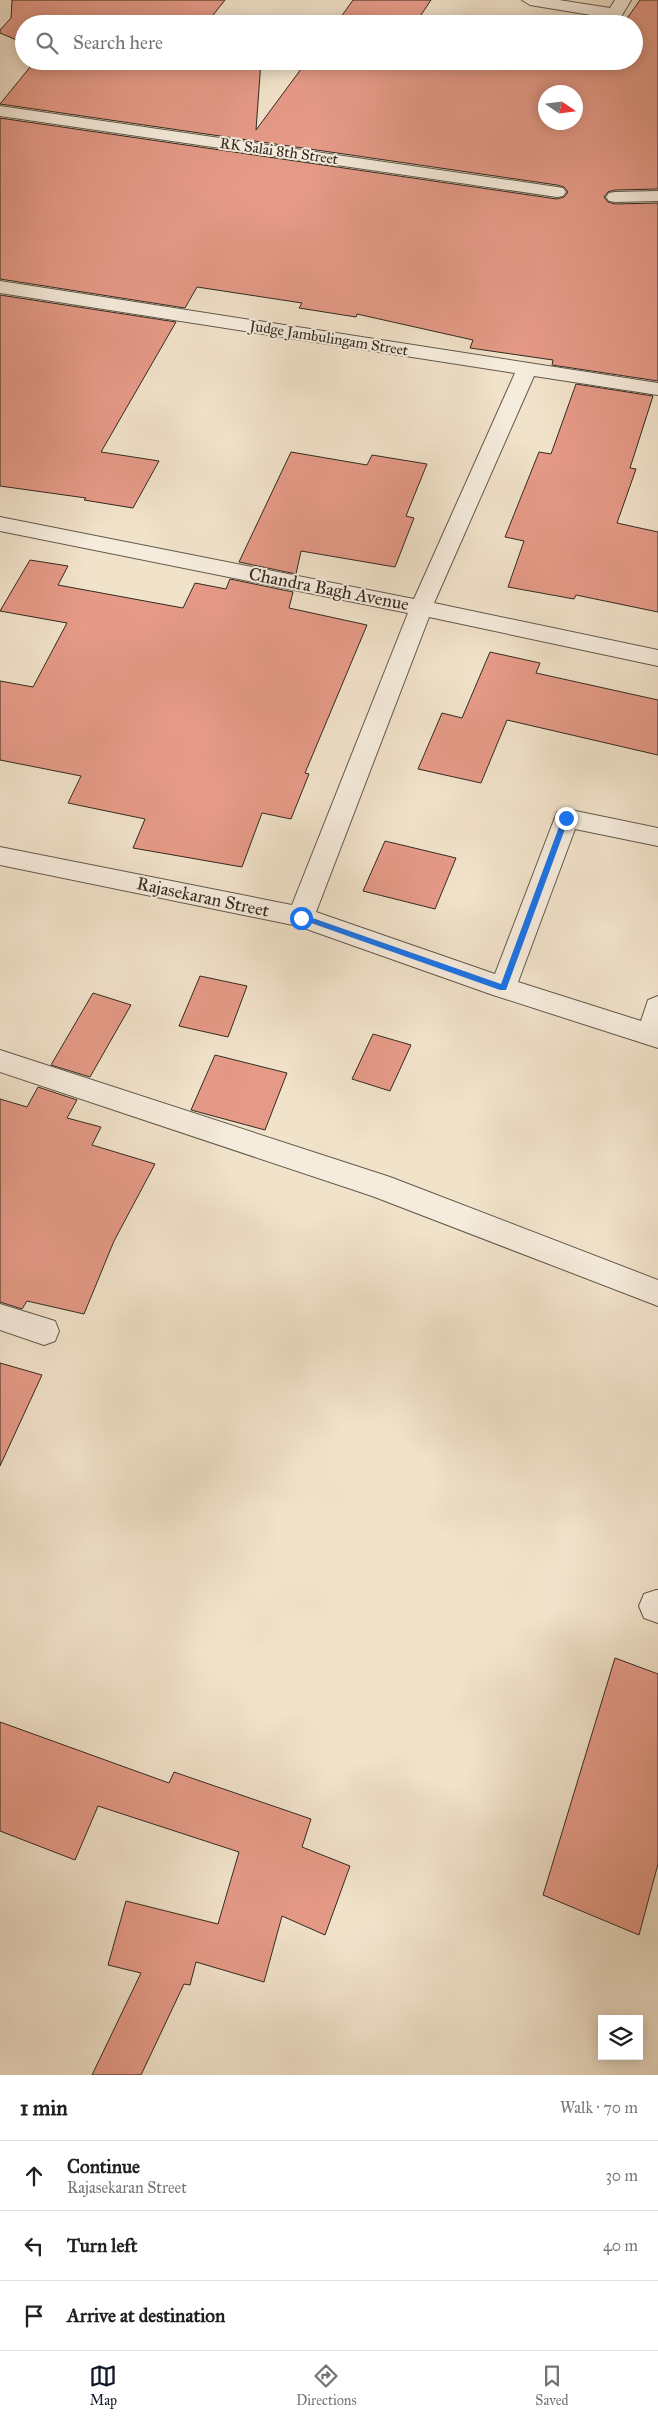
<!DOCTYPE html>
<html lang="en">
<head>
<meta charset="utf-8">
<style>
	body { margin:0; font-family:"IM FELL Great Primer",serif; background:#f2f2f2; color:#202124 }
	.controls { position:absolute; right:15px; bottom:15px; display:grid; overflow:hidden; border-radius:0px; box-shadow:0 2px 12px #0003 }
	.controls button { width:45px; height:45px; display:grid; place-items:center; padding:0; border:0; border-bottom:1px solid #e0e0e0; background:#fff; color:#202124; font:25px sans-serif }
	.compass { position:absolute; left:538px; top:85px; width:45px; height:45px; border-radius:50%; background:#fff; box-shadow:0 2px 12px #0003; rotate:103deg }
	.stop { position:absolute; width:15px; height:15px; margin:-11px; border:4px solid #1a73e8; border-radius:50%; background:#fff }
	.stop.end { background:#1a73e8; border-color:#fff; box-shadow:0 1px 5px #0008 }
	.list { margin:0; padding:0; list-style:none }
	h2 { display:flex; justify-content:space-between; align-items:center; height:65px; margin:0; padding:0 20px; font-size:21px }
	h2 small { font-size:16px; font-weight:400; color:#757577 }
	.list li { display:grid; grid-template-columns:32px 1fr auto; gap:15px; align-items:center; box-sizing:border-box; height:70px; padding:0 20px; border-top:1px solid #e0e0e0 }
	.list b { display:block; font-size:19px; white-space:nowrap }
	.list p { margin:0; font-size:16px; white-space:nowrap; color:#757577 }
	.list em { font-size:16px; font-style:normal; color:#757577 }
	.icon { flex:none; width:28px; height:28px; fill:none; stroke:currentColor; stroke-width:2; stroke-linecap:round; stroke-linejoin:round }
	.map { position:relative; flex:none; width:658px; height:2075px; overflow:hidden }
	.search { position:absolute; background:#fff; box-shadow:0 2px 12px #0003; left:15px; right:15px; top:15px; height:55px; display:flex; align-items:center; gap:12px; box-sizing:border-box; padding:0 18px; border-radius:28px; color:#757577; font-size:19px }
	.sheet { height:275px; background:#fff }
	nav { display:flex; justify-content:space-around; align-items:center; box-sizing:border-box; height:70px; border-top:1px solid #e0e0e0; background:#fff; font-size:14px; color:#757577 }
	nav a { display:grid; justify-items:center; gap:2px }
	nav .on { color:#111827 }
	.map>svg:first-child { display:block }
	.building { fill:#e59a87; stroke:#322a20; fill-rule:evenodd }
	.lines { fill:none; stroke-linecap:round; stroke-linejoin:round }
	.street-casing { stroke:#62584a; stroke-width:2 }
	.street { fill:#f6ecdd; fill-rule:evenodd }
	.route { fill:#1a73e8 }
	.labels { text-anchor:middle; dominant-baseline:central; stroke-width:4; stroke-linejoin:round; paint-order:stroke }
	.far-street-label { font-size:15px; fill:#322a20; stroke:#f6ecdd }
	.street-label { font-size:18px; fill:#322a20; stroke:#f6ecdd }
</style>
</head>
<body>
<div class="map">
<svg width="658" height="2075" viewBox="0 0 658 2075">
	<rect width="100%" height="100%" fill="#f1e2ca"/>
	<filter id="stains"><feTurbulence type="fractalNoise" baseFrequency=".004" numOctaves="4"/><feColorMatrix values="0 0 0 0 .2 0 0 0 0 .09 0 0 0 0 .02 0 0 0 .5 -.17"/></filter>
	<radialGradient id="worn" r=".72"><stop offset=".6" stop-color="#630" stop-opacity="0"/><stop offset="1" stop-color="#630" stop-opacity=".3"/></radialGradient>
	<g class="building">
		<polygon points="12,0 225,0 206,24 24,24 24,43 0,33 0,30 11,18"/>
		<polygon points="353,0 431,0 415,24 336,24"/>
		<path d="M 640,0 L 658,0 L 658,189 L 615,190 L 608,192 L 604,197 L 608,202 L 615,204 L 658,203 L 658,381 L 552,365 L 553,360 L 470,348 L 473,340 L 357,314 L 356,317 L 299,308 L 302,303 L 197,287 L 185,308 L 0,279 L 0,118 L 557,199 L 564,197 L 568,192 L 564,187 L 557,185 L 0,104 L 35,61 L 261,61 L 256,130 L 307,61 L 634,61 L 634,24 L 623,24 ZM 546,92 L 576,92 L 576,122 L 546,122 Z"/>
		<polygon points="500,17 543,24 496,24"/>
		<polygon points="0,295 176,322 101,452 159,461 133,508 84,500 86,498 0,486"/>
		<polygon points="576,384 653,396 630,468 636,469 617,523 658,532 658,612 576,595 574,599 508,587 524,541 505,537 539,452 551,454"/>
		<polygon points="291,452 367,465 372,455 427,464 406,516 414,518 395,567 301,551 296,574 239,562"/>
		<polygon points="30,560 68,566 58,585 183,608 195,583 226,589 230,579 293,592 289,608 367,625 305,773 309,774 291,819 262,813 242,867 133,848 145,819 68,803 81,776 0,760 0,681 33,687 67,623 0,611"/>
		<polygon points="490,652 540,663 536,673 658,700 658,755 507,720 481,783 418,769 442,713 462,718"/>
		<polygon points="385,841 456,858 435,909 363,891"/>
		<polygon points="200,976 247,986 228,1037 179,1026"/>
		<polygon points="93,993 131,1005 90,1077 51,1065"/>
		<polygon points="373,1034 411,1045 390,1091 352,1079"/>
		<polygon points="215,1055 287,1073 265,1130 191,1110"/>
		<polygon points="38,1087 77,1100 67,1118 101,1127 92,1145 155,1164 114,1241 84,1314 27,1301 22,1309 0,1302 0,1099 27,1107"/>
		<polygon points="0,1363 42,1375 0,1466"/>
		<polygon points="615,1658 658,1674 658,1864 639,1935 543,1895"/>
		<polygon points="0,1722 169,1783 174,1772 311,1819 302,1847 350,1866 325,1935 282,1916 264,1982 196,1962 190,1985 184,1984 141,2075 92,2075 141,1973 108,1965 126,1901 218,1924 239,1852 98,1806 75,1860 0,1831"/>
	</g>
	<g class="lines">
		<g class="street-casing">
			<g id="street">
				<polygon points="522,0 559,0 610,8 615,0 631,0 621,17 615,19 530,5"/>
				<polygon points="0,106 557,187 563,188 566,192 563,196 557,197 0,116"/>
				<polygon points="658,191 658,201 615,202 609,201 606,197 609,193 615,192"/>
				<polygon points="0,281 658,383 658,395 534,376 434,603 658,650 658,666 429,617 316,912 495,974 557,812 566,809 658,828 658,846 575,829 518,982 641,1021 648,1000 658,996 658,1048 493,995 298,926 0,865 0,847 292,905 408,613 0,531 0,517 414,599 515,373 0,293"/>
				<polygon points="0,1050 390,1177 658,1280 658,1306 372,1196 0,1072"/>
				<polygon points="0,1304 55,1321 59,1331 55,1341 44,1345 0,1330"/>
				<polygon points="656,1590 658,1590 658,1623 644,1618 639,1606 644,1594"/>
			</g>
		</g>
		<use href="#street" class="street"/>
	</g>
	<polygon class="route" points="563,816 569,818 506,990 500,990 297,918 304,915 501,984"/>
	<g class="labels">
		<g class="far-street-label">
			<text transform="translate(279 151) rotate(8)">RK Salai 8th Street</text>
			<text transform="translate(329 338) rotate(9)">Judge Jambulingam Street</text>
		</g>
		<g class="street-label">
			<text transform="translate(329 589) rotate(11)">Chandra Bagh Avenue</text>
			<text transform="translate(203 897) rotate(12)">Rajasekaran Street</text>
		</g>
	</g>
	<rect width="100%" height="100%" filter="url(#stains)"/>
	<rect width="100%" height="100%" fill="url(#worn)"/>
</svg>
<div class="controls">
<button><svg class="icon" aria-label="layers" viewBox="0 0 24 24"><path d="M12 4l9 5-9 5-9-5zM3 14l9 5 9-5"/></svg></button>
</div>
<svg class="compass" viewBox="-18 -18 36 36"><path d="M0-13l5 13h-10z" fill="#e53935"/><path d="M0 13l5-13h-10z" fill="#757577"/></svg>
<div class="stop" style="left:301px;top:918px"></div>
<div class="stop end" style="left:566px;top:818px"></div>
<div class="search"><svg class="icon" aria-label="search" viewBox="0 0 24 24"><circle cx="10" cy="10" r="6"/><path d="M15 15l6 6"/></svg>Search here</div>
</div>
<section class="sheet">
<h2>1 min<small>Walk · 70 m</small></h2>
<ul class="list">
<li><svg class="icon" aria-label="ahead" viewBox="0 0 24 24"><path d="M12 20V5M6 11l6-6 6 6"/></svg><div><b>Continue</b><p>Rajasekaran Street</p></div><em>30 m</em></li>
<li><svg class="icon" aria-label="left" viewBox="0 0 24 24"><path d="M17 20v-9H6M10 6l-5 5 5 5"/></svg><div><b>Turn left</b></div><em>40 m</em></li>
<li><svg class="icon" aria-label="arrive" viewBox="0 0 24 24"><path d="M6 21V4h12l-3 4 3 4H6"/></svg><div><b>Arrive at destination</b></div></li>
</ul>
</section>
<nav>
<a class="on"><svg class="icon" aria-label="map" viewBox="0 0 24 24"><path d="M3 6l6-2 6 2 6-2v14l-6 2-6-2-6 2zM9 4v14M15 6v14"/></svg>Map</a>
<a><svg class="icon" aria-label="directions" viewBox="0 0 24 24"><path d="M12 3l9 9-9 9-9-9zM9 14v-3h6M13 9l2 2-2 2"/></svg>Directions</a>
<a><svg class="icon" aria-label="saved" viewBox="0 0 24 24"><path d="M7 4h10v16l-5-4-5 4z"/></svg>Saved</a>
</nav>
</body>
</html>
